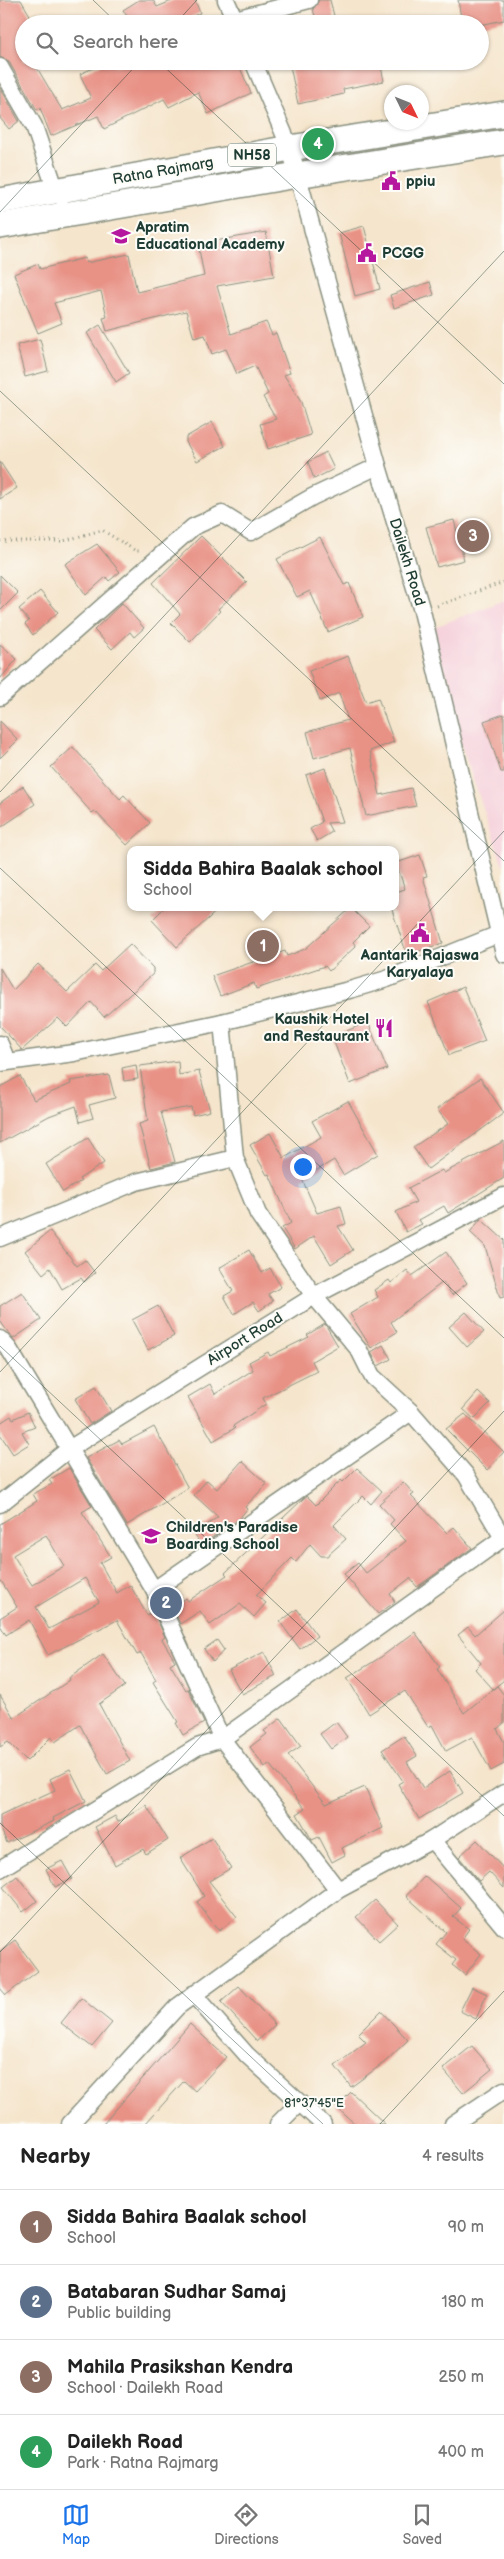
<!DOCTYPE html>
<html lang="en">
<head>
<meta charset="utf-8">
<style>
	body { margin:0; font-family:"Balsamiq Sans",sans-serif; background:#f6f6f6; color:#222 }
	.compass { position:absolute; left:384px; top:85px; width:45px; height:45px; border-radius:50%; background:#fff; box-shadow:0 1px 4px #0004; rotate:133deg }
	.you { position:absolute; left:302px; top:1166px; width:18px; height:18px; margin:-12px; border:4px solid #fff; border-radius:50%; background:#1a73e8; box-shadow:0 0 0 8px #1a73e833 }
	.badge { display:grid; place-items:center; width:32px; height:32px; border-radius:50%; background:#1a73e8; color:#fff; font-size:16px; font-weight:700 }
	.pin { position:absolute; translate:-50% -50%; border:2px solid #fff; box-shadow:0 1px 5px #0006 }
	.popup { position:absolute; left:127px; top:846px; width:272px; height:65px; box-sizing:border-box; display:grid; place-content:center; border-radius:10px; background:#fff; filter:drop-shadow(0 1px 4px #0005); font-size:16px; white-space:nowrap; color:#767676 }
	.popup b { font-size:19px; color:#222 }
	.popup::after { content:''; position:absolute; left:50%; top:100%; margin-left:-10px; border:10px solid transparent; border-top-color:#fff }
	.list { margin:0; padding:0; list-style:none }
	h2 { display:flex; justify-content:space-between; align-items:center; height:65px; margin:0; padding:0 20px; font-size:21px }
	h2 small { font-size:16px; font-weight:400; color:#767676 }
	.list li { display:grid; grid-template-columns:32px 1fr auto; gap:15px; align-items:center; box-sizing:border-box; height:75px; padding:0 20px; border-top:1px solid #e0e0e0 }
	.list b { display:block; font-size:19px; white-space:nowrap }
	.list p { margin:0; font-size:16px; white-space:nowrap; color:#767676 }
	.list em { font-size:16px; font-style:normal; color:#767676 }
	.icon { flex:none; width:28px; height:28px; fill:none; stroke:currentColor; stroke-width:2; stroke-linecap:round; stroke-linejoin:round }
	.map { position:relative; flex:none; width:504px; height:2124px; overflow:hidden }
	.search { position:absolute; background:#fff; box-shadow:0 1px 4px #0004; left:15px; right:15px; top:15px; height:55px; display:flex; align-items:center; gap:12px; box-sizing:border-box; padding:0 18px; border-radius:28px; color:#767676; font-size:19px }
	.sheet { height:365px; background:#fff }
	nav { display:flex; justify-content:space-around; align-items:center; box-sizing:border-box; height:70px; border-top:1px solid #e0e0e0; background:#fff; font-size:14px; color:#767676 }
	nav a { display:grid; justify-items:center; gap:2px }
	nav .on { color:#1a73e8 }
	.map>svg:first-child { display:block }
	.built { fill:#f5cfda }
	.building { fill:#e89185; fill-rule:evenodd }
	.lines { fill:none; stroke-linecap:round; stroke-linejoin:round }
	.street-casing { stroke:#8a9180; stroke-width:19 }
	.primary-casing { stroke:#8a9180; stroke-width:28 }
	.path { stroke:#8a9180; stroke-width:3; stroke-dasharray:1 4; stroke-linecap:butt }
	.street { stroke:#fff; stroke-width:16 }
	.primary { stroke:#fff; stroke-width:25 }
	.ticks { fill:none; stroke:#1f3d34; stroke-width:1; stroke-opacity:0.45 }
	.labels { text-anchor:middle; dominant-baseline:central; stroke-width:4; stroke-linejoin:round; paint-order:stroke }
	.shield { fill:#fdfcf7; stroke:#62766e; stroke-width:1 }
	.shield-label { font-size:14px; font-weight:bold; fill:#1f3d34 }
	.street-label { font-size:15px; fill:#1f3d34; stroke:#fdfcf7 }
	.poi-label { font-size:15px; font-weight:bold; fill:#1f3d34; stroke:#fdfcf7; text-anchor:start }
	.ticks-label { font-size:12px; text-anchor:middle; fill:#1f3d34; stroke:#fdfcf7; stroke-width:4; stroke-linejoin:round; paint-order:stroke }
</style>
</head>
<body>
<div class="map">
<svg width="504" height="2124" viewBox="0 0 504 2124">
	<rect width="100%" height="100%" fill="#fdfcf7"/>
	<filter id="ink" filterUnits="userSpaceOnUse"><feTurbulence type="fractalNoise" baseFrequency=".02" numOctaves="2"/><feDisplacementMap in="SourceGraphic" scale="10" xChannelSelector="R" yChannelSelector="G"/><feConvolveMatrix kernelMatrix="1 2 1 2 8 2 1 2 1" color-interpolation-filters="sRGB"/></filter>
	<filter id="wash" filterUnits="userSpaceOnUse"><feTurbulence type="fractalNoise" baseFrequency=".0096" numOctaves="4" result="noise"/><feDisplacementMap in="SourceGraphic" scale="20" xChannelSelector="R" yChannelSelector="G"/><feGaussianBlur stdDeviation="1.12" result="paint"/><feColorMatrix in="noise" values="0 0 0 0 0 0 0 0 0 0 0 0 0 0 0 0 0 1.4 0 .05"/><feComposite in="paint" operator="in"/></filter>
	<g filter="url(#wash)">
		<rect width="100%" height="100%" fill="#f5e5cc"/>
		<g class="built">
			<polygon points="504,600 504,868 422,632"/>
			<polygon points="266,935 272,951 260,956 254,940"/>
		</g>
		<g id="blocks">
			<g class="building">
				<polygon points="0,0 21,0 35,24 24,24 24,61 33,61 62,110 91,98 80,74 109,61 112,61 115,67 127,61 237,61 251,93 208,114 198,92 169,107 164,99 104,129 98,116 51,136 40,108 37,110 9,62 0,57"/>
				<polygon points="139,0 153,0 157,7 174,0 195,0 200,13 175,24 132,24 123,10"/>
				<polygon points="319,0 330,0 336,24 317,24 313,9"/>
				<polygon points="458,0 504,0 504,20 480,25 462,24"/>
				<polygon points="284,17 287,24 269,24 268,21"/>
				<polygon points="289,61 380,61 384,81 343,89 344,94 298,104"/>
				<polygon points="0,87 19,121 9,129 0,118"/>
				<polygon points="364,226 380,289 355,296 339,233"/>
				<polygon points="266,232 274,276 217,286 231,334 266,322 272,335 276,333 290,373 284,375 301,402 311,435 268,449 260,424 276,419 263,397 268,394 255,366 237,374 226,349 212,354 205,335 194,338 186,311 107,331 103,318 107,317 101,291 54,303 62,323 38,333 14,274 38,264 40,269 85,258 86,263 129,254 137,292 204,276 198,244"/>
				<polygon points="430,282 434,295 394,308 390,295"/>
				<polygon points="100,325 129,373 116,382 87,333"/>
				<polygon points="40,339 48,371 25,377 17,345"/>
				<polygon points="212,422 225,446 197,461 186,442 186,437"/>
				<polygon points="326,452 334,469 314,479 308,462"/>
				<polygon points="0,462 17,488 0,499"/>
				<polygon points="454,520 464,560 437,567 426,527"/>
				<polygon points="201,536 247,582 218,609 220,611 190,642 171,623 180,614 153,583"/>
				<polygon points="320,537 344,585 349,583 363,617 328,632 310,591 297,597 277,559"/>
				<polygon points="97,544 120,572 109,581 106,577 86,595 65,564"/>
				<polygon points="0,575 18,593 0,611"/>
				<polygon points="40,591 58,612 33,635 25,624 29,621 19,609"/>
				<polygon points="122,603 144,628 134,637 130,632 112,649 94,630"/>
				<polygon points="0,644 17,659 0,679"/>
				<polygon points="348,656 366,702 378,698 394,742 370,751 380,795 411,788 416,806 366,816 350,748 314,758 307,732 348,720 339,693 320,701 309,671"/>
				<polygon points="504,714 504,772 501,772 484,721"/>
				<polygon points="0,721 18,740 0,758"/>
				<polygon points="73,747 120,799 124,795 150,823 127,845 95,811 92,813 51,767"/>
				<polygon points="325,768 343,822 327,823 332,832 317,841 310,829 322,822 306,775"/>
				<polygon points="23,786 35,804 0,828 0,803"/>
				<polygon points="420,855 427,876 423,877 443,943 407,955 391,907 396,907 396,892 405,889 396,863"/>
				<polygon points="165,907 221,907 177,947 152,920"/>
				<polygon points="351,908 369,926 353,942 356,946 329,971 325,966 256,989 254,983 220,996 212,976 285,951 287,956 305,949"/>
				<polygon points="130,944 153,968 153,974 104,1017 91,1002 67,1027 58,1018 22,1050 0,1026 0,968 13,990 38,964 67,992 95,965 101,971"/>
				<polygon points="463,987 485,1041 449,1055 428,1002"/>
				<polygon points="368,1022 387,1069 350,1084 332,1037"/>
				<polygon points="178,1061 179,1075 199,1071 210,1111 193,1115 191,1107 161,1112 175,1162 151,1168 139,1124 148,1121 140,1066"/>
				<polygon points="136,1065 138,1079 124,1081 122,1068"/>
				<polygon points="109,1075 115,1098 89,1105 93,1118 80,1122 76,1106 49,1116 0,1143 0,1087 20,1076 34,1100 71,1084 70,1081"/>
				<polygon points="480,1078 504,1113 428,1169 413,1147 448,1124 437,1109"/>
				<polygon points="348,1101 378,1154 343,1175 334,1160 302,1179 317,1213 341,1206 346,1224 338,1226 353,1250 331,1264 314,1236 295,1249 282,1228 291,1223 269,1174 267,1175 250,1145 270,1133 284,1158 321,1137 312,1121"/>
				<polygon points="88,1138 104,1163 79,1179 81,1181 63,1192 46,1164"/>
				<polygon points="504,1141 504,1178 448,1213 444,1206 419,1220 422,1224 406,1232 396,1212 416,1202 408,1188 442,1170 444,1173"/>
				<polygon points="481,1219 504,1240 504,1297 500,1298 485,1246 470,1232"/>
				<polygon points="50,1231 77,1266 85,1260 95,1273 84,1282 81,1278 62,1289 50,1268 43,1274 25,1251"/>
				<polygon points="249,1250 262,1273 270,1268 281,1287 268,1294 273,1301 259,1311 253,1302 234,1314 224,1296 233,1291 219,1268"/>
				<polygon points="446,1252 467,1283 452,1295 443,1282 391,1322 397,1332 371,1348 350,1314 378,1297 374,1290 389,1280 391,1283 407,1270 412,1276"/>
				<polygon points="22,1292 41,1320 13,1339 0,1321 0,1306"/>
				<polygon points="158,1306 174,1336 148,1350 132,1320"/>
				<polygon points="466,1312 484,1332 467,1347 449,1327"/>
				<polygon points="325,1324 338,1346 312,1361 317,1371 263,1398 266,1404 233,1426 235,1428 213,1441 188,1397 210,1384 215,1394 253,1370 249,1362 268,1352 270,1356 309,1337 307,1335"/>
				<polygon points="383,1345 391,1359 378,1366 371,1352"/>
				<polygon points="96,1386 111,1411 90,1424 75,1399"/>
				<polygon points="478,1392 490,1403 474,1419 463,1409"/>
				<polygon points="28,1412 35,1427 22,1432 29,1444 13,1454 0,1434 0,1423 11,1416 13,1419"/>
				<polygon points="465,1414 504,1452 487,1470 446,1429"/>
				<polygon points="154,1427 188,1488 127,1525 86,1458 119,1440 122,1444"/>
				<polygon points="242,1461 267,1484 245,1507 247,1509 239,1519 201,1545 194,1534 218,1517 194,1495 207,1480 217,1489"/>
				<path d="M 69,1468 L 92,1506 L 82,1512 L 111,1557 L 100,1563 L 117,1593 L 130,1585 L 147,1615 L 153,1611 L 165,1637 L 162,1639 L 175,1661 L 170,1664 L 186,1690 L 188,1689 L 204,1723 L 183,1735 L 176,1723 L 178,1722 L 153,1682 L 156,1680 L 141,1653 L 137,1655 L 117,1620 L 48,1655 L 29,1620 L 6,1635 L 0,1625 L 0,1618 L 17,1607 L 0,1579 L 0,1524 L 37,1501 L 33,1494 L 52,1484 L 49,1480 ZM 46,1535 L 64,1566 L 32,1585 L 13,1555 ZM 85,1578 L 99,1602 L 49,1629 L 36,1607 Z"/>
				<polygon points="357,1468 382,1491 371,1504 363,1496 334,1525 346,1539 327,1556 321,1556 310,1544 296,1562 292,1558 256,1595 266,1603 254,1617 240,1604 210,1625 200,1611 180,1624 173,1607 186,1598 188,1601 227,1575 225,1573 304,1498 307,1496 316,1505 341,1480 343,1482"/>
				<polygon points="403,1482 414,1494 411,1496 447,1533 454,1527 472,1548 417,1587 410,1578 390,1594 395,1602 378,1614 344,1574 358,1563 366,1573 406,1541 390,1524 394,1520 379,1504"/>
				<polygon points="297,1609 317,1636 300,1649 280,1622"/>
				<polygon points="504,1610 504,1680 493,1689 475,1669 481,1663 458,1635 468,1627 475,1635"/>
				<polygon points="415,1632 440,1667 437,1669 464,1713 497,1686 504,1695 504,1723 497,1729 504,1742 504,1764 491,1771 472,1737 446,1751 432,1725 428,1727 405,1691 369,1714 347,1678 381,1657"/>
				<polygon points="217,1640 224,1650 213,1662 204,1649"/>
				<polygon points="264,1652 276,1676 242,1694 229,1670"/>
				<polygon points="103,1654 125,1686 99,1704 130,1761 107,1774 80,1725 55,1742 51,1737 27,1761 8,1742 0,1747 0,1695 14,1718 70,1680 69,1678"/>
				<polygon points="281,1718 301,1746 288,1755 326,1804 365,1787 383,1828 342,1848 345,1855 332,1862 319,1837 312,1840 297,1814 305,1809 269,1764 265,1767 250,1747 267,1734 264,1731"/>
				<polygon points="336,1722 347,1737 331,1749 320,1734"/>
				<polygon points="404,1736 417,1756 407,1762 423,1788 450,1771 463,1793 419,1819 398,1784 403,1781 382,1750"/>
				<polygon points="70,1769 86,1801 53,1818 54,1821 7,1843 0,1827 0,1815 55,1790 50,1779"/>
				<polygon points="146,1805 168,1840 146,1854 143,1849 115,1865 95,1827 115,1816 118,1822"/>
				<polygon points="212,1838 231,1868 209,1881 237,1917 219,1931 197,1902 204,1896 180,1858"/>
				<polygon points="477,1840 504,1869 504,1888 489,1872 479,1881 459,1857"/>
				<polygon points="62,1861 72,1879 55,1887 46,1869"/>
				<polygon points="17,1876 37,1901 23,1912 3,1887"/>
				<polygon points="425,1876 461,1908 453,1917 469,1929 462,1939 481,1954 465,1975 452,1965 456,1960 436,1944 446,1932 406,1896"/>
				<polygon points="375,1900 398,1924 379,1941 356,1917"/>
				<polygon points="15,1940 38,1971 6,1995 0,1988 0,1951"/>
				<polygon points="239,1986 275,2025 257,2041 221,2002"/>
				<polygon points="472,1987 487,1994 476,2019 460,2011"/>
				<polygon points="81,1998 112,2023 92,2047 61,2023"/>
				<polygon points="381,2011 408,2040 385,2062 351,2087 335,2066 366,2042 358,2034"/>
				<polygon points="190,2024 226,2057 195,2091 184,2081 145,2124 103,2124"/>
				<polygon points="472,2046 492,2069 463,2093 443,2069"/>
				<polygon points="351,2092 385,2124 355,2124 336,2107"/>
			</g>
		</g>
	</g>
	<g filter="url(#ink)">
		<use href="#blocks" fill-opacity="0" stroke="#8a9180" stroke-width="1"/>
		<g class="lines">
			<g class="street-casing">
				<g id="street">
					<polyline points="226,0 237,24"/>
					<polyline points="235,19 309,0"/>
					<polyline points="253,61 290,148 378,466 422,611 504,954"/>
					<polyline points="0,67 34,126 56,191 61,197"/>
					<polyline points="0,697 193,527 222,514 251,532 312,497 378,466"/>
					<polyline points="0,1044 7,1061"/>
					<polyline points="0,1063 74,1053 222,1022 353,989 387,979 504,932"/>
					<polyline points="0,1238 136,1182 235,1158"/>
					<polyline points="0,1339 9,1349 154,1590 222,1739 338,1890"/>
					<polyline points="0,1504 69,1449 314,1296 504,1196"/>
					<polyline points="154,1590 411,1412"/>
					<polyline points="432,1840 504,1927"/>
					<polyline points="0,1869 197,1747 222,1739 503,1538 466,1475 411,1412 372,1376 359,1350 314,1296 258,1214 235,1158 222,1022"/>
					<polyline points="193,1994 247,2055 323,2124"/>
					<polyline points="70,2124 177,2007 338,1890 432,1840 504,1793"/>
					<polyline points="278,2124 298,2104"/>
					<polyline points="453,2124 504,2090"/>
				</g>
			</g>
			<g class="primary-casing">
				<g id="primary">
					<polyline points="0,201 290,148 504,114"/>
					<polyline points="0,226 297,175 504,142"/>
				</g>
			</g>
			<g class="path">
				<polyline points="0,541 63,541 102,530 136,551 141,551"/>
				<polyline points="437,606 504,582"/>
			</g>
			<use href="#street" class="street"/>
			<use href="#primary" class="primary"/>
		</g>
	</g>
	<path class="ticks" d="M 93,0 L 118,24M 175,24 L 197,0M 158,61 L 504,384M 0,212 L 140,61M 0,391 L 504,861M 0,792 L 504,251M 0,868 L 504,1338M 0,1346 L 504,1816M 0,1372 L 504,831M 0,1823 L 323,2124M 0,1952 L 504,1411M 380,2124 L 504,1991"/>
	<defs>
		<g id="civic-bare" transform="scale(1.5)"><path d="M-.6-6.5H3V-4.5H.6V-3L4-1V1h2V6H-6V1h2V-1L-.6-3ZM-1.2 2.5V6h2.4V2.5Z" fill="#b5179e" stroke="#fdfcf7" stroke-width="2.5" paint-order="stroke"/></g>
		<g id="school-bare" transform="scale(1.5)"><path d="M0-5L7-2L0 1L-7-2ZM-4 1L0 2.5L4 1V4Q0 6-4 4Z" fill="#b5179e" stroke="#fdfcf7" stroke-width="2.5" paint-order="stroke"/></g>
		<g id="restaurant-bare" transform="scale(1.5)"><path d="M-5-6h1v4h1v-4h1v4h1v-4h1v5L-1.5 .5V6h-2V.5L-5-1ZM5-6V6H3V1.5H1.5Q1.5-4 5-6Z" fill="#b5179e" stroke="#fdfcf7" stroke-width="2.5" paint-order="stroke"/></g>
	</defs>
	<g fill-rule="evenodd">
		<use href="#civic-bare" x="391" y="181"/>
		<use href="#school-bare" x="121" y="236"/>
		<use href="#civic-bare" x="367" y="253"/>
		<use href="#civic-bare" x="420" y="933"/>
		<use href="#restaurant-bare" x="384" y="1028"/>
		<use href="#school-bare" x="151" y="1536"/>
	</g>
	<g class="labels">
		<rect class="shield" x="228" y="143.5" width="48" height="23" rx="4"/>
		<g class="shield-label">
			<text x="252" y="155">NH58</text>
		</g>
		<g class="street-label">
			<text transform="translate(163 171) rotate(-10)">Ratna Rajmarg</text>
			<text transform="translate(407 562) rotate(73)">Dailekh Road</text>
			<text transform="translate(245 1339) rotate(-32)">Airport Road</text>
		</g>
		<g class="poi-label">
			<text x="406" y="181">ppiu</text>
			<text x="136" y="227">Apratim<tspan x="136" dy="17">Educational Academy</tspan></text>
			<text x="382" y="253">PCGG</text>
			<text x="420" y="955" text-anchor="middle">Aantarik Rajaswa<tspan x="420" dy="17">Karyalaya</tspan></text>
			<text x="369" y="1019" text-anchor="end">Kaushik Hotel<tspan x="369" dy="17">and Restaurant</tspan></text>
			<text x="166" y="1527">Children's Paradise<tspan x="166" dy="17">Boarding School</tspan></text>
		</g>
	</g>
	<g class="ticks-label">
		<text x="314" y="2107">81°37'45"E</text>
	</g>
</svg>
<svg class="compass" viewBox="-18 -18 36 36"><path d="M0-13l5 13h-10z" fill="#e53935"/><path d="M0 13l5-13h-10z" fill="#767676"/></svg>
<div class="you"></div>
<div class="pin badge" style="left:263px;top:946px;background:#8d6e63">1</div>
<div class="popup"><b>Sidda Bahira Baalak school</b>School</div>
<div class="pin badge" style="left:166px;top:1603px;background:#5c6f8a">2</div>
<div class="pin badge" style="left:473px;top:536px;background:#8d6e63">3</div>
<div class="pin badge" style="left:318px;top:144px;background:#2e9e5b">4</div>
<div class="search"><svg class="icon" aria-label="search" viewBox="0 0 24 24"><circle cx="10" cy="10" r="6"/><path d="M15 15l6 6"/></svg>Search here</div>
</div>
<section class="sheet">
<h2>Nearby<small>4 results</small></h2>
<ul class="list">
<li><span class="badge" style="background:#8d6e63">1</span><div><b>Sidda Bahira Baalak school</b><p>School</p></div><em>90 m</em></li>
<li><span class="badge" style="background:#5c6f8a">2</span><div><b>Batabaran Sudhar Samaj</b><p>Public building</p></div><em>180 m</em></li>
<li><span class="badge" style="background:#8d6e63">3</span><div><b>Mahila Prasikshan Kendra</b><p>School · Dailekh Road</p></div><em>250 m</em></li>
<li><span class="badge" style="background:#2e9e5b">4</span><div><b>Dailekh Road</b><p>Park · Ratna Rajmarg</p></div><em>400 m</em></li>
</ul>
</section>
<nav>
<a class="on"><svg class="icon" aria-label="map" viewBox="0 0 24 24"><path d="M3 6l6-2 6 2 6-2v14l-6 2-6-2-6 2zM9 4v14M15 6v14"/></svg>Map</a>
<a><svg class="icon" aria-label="directions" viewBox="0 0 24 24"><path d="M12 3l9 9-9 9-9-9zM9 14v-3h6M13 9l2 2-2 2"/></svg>Directions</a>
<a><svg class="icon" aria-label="saved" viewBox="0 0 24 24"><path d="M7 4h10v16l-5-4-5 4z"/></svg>Saved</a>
</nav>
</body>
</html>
